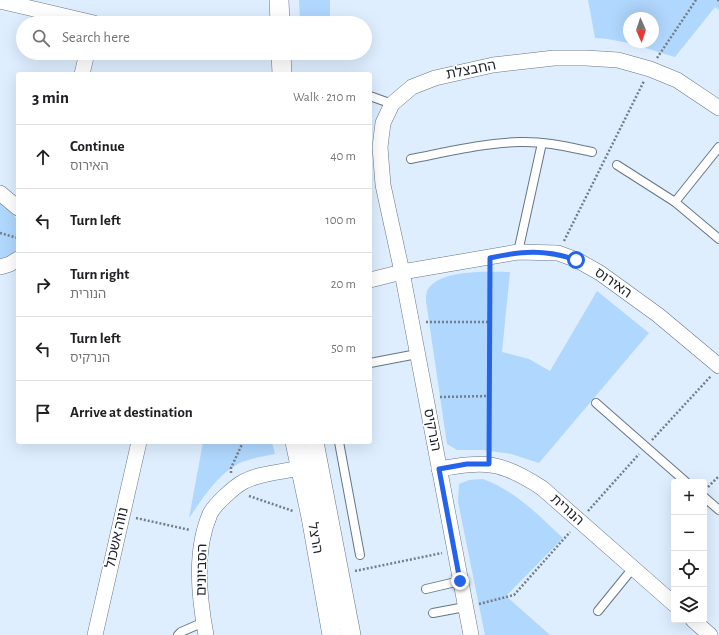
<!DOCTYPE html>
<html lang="en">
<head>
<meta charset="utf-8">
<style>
	body { margin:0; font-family:"Alegreya Sans","Noto Sans Hebrew",sans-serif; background:#f6f6f6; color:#202124 }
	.controls { position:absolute; right:12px; bottom:12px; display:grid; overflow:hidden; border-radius:4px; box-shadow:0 4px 16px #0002 }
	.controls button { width:36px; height:36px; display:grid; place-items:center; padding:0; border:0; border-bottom:1px solid #e0e0e0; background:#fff; color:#202124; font:20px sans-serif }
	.compass { position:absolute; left:623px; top:12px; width:36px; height:36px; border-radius:50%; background:#fff; box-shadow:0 4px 16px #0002; rotate:177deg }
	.stop { position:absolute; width:12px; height:12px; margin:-9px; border:3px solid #2563eb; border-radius:50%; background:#fff }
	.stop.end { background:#2563eb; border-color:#fff; box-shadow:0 1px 4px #0008 }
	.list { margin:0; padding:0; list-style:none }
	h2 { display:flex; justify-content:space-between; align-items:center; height:52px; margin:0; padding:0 16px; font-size:17px }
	h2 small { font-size:13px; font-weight:400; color:#757577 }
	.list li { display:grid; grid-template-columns:26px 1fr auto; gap:12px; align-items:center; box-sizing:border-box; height:64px; padding:0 16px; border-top:1px solid #e0e0e0 }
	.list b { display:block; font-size:15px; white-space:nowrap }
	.list p { margin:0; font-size:13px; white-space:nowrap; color:#757577 }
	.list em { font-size:13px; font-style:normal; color:#757577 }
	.icon { flex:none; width:22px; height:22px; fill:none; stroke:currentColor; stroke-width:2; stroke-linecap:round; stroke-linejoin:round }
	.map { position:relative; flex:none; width:719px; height:635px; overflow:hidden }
	.search { position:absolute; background:#fff; box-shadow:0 4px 16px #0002; left:16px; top:16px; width:356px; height:44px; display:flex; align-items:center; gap:10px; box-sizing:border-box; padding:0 14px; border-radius:22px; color:#757577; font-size:15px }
	.panel { position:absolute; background:#fff; box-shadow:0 4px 16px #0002; left:16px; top:72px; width:356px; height:372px; border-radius:4px }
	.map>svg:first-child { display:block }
	.green { fill:#b0d7fd; fill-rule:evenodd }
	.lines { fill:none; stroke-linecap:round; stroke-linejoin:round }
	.service-casing { stroke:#677684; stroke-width:10 }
	.minor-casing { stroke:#677684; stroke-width:16 }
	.tertiary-casing { stroke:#677684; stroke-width:20 }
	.path { stroke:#747e89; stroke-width:2.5; stroke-dasharray:2 2; stroke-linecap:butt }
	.service { stroke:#fff; stroke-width:8 }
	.minor { stroke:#fff; stroke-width:15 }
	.tertiary { stroke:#fff; stroke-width:19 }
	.route { stroke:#2563eb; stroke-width:5 }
	.labels { text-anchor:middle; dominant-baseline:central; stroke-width:3; stroke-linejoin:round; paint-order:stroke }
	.street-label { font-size:14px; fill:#1c2228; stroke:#fff }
</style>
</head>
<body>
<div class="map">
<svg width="719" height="635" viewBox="0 0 719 635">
	<rect width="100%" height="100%" fill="#deeefe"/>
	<g class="green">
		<polygon points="299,0 330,0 330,17 300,22"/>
		<path d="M 588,0 L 719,0 L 719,10 L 715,7 L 675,57 C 650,50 623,39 595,38 ZM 629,18 L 653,18 L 653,42 L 629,42 Z"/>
		<polygon points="0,202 8,207 18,221 18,247 15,253 0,259"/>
		<path d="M 510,272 L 502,352 L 529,359 L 550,371 L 597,291 L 649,333 L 539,463 L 511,454 L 483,450 L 457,450 L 447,444 L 426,301 C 426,298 426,292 428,289 C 442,269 488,272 510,272 Z"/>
		<path d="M 203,442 L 272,442 L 275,454 C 264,456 252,458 242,462 C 217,474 204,497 189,518 Z"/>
		<path d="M 483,479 C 517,492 537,514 563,538 L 506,596 L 550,635 L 485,635 L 458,502 L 459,484 L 469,480 Z"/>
	</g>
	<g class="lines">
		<g class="service-casing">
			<g id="service">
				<polyline points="370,96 392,104"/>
				<path d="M 411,159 C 447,152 483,143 519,142 C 544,141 568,147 592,152"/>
				<polyline points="617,165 675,202 719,239"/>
				<polyline points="675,202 719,147"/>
				<polyline points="518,252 542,143"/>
				<polyline points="370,363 417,354"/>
				<polyline points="596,403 686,482"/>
				<polyline points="339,442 360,555"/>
				<polyline points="704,497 719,510"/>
				<polyline points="426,589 460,581"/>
				<polyline points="598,611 633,568"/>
				<polyline points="433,613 465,607"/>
				<polyline points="178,635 181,632 204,622"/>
			</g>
		</g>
		<g class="minor-casing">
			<g id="minor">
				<polyline points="0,1 94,23"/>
				<polyline points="82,74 87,53"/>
				<polyline points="0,193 18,208"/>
				<polyline points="0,267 10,264 18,259"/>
				<polyline points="370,280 402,272 518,252 558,253 577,260 600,273 658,315 719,366"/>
				<path d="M 439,469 C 486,461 501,461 542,488 L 674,604"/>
				<polyline points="693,620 710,635"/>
				<polyline points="95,635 139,442"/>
				<path d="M 206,635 C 199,597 194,551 210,514 C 214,505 234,487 243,482 C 259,473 282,472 300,468"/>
				<polyline points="471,635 402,272 383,185 380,147 383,123 392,104 412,87 435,78 493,65 554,58 586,58 618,60 650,69 677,80 719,108"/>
			</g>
		</g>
		<g class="tertiary-casing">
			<g id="tertiary">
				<polyline points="279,0 280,23"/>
				<polyline points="281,53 282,74"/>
				<polyline points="295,442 311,517 332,635"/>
				<polyline points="314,442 351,635"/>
			</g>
		</g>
		<g class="path">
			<polyline points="717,0 719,0"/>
			<polyline points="657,58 696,0"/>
			<polyline points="0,233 18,238"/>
			<polyline points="564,241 644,81"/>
			<polyline points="426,322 490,322"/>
			<polyline points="440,397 489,396"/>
			<polyline points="652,440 711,376"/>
			<polyline points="489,451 490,270"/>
			<polyline points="231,473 231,468 243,442"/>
			<polyline points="708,487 719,476"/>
			<polyline points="249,496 293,511"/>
			<polyline points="588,511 639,454"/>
			<polyline points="136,518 190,530"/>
			<polyline points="355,571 442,553"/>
			<polyline points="479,604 514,595 570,532"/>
		</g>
		<use href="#service" class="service"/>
		<use href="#minor" class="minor"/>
		<use href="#tertiary" class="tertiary"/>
	</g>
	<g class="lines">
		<path class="route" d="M 460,581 L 439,469 L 467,464 L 489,464 L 490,258 C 521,251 546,249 576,260"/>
	</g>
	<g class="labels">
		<g class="street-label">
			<text transform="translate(471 70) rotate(-11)">החבצלת</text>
			<text transform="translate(613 283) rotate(35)">האירוס</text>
			<text transform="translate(432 430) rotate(79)">הנרקיס</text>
			<text transform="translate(567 510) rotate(42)">הנורית</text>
			<text transform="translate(117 538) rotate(-77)">נווה אשכול</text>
			<text transform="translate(315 538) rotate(80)">הרצל</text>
			<text transform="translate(202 570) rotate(-89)">הסביונים</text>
		</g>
	</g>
</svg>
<div class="controls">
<button>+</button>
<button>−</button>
<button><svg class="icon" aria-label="locate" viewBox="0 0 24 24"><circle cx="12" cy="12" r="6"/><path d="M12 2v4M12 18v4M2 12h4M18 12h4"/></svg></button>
<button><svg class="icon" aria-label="layers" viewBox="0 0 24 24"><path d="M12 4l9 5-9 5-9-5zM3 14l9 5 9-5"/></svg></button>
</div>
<svg class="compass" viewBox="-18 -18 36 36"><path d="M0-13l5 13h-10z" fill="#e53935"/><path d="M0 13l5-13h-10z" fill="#757577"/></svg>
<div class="stop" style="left:576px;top:260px"></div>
<div class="stop end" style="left:460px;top:581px"></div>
<div class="search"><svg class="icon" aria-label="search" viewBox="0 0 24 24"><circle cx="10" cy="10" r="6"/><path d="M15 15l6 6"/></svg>Search here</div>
<section class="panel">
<h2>3 min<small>Walk · 210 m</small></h2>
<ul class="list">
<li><svg class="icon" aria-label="ahead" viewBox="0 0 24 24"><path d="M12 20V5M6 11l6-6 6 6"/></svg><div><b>Continue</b><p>האירוס</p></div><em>40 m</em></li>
<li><svg class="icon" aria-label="left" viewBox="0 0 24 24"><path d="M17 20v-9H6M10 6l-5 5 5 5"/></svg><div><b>Turn left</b></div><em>100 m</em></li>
<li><svg class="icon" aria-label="right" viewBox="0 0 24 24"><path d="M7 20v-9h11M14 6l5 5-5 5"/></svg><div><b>Turn right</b><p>הנורית</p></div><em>20 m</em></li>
<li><svg class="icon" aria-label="left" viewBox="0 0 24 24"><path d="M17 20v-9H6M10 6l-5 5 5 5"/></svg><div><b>Turn left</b><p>הנרקיס</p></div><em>50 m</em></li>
<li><svg class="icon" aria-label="arrive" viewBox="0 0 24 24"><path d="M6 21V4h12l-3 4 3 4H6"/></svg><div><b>Arrive at destination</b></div></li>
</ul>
</section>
</div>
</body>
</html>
